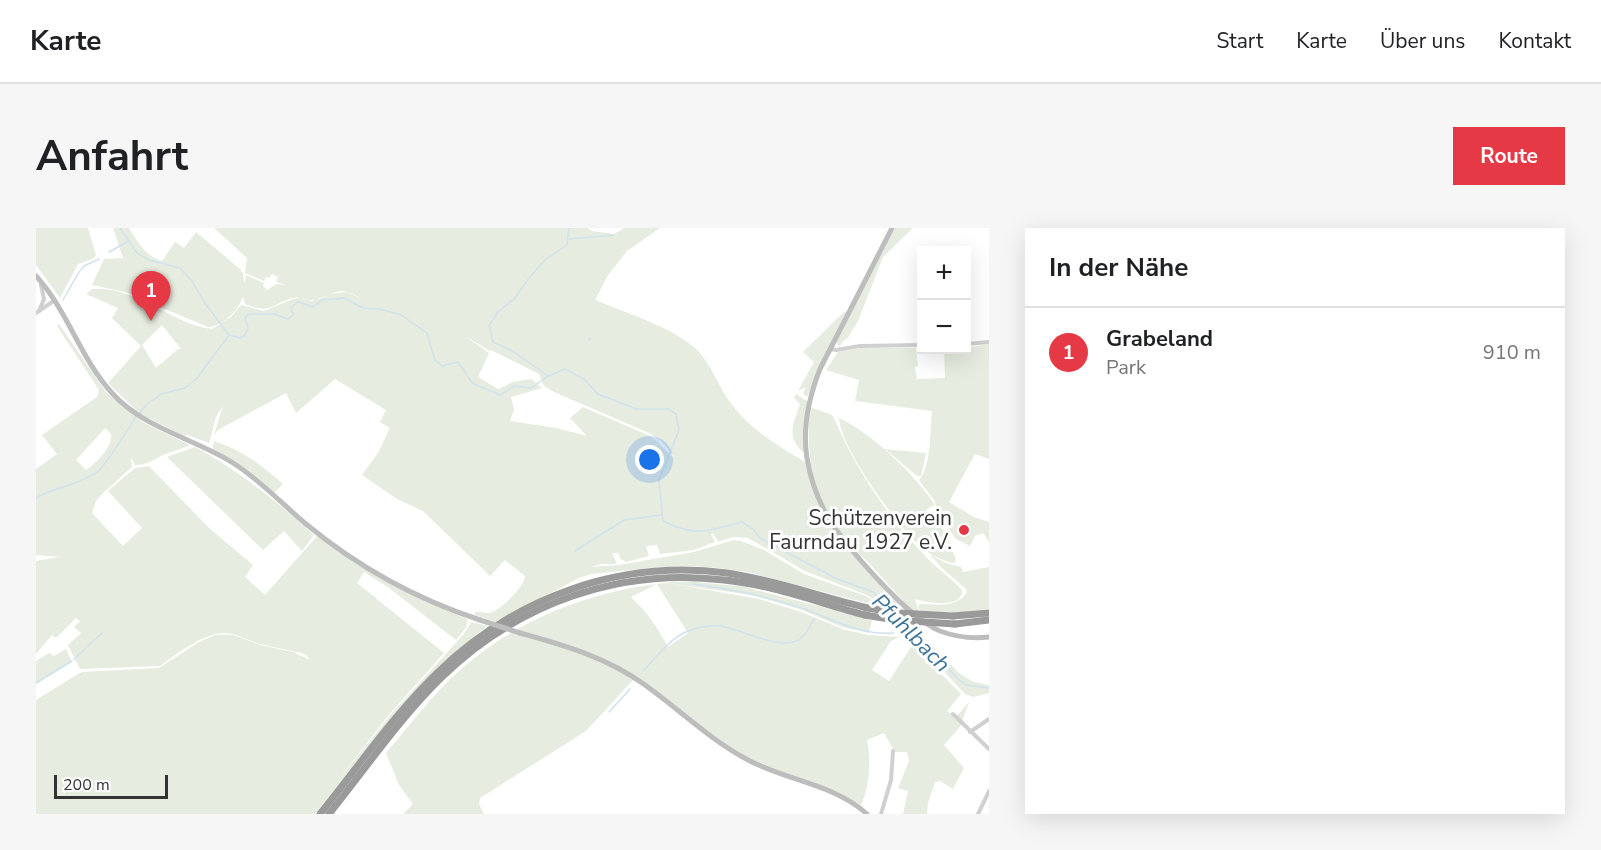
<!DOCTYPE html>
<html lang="de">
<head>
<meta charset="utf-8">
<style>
	body { margin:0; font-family:"Nunito Sans",sans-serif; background:#f6f6f6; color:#202124 }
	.controls { position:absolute; right:18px; top:18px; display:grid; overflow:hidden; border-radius:0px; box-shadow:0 6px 24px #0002 }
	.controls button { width:54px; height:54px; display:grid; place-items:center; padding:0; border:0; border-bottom:2px solid #e0e0e0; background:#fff; color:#202124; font:30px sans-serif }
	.scale { position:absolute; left:18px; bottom:15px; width:114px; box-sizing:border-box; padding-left:6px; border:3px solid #333; border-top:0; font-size:16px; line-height:21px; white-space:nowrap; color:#333; -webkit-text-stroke:4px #fff; paint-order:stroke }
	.you { position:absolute; left:614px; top:232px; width:21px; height:21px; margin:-15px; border:4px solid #fff; border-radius:50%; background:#1a73e8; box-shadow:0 0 0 9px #1a73e833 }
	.badge { display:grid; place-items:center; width:39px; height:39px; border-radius:50%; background:#e63946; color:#fff; font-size:20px; font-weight:700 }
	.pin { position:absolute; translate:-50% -50px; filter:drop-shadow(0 2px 3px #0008) }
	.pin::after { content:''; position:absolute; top:32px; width:21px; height:18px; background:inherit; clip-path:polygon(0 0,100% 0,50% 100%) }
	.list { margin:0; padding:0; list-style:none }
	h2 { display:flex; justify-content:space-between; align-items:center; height:78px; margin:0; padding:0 24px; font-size:26px }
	h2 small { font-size:20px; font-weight:400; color:#757577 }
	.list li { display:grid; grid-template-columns:39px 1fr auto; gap:18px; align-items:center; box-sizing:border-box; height:90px; padding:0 24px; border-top:2px solid #e0e0e0 }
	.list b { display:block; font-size:22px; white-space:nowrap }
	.list p { margin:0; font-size:20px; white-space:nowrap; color:#757577 }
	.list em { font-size:20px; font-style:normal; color:#757577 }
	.map { position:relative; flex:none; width:953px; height:586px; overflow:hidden; border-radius:0px }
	header { display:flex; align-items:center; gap:36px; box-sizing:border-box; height:84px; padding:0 30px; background:#fff; border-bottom:2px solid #e0e0e0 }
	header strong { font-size:28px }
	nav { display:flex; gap:33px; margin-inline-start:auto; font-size:21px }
	.intro { display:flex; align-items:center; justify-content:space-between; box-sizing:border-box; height:144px; padding:0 36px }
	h1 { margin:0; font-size:42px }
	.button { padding:15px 27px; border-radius:0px; background:#e63946; color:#fff; font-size:21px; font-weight:700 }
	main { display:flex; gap:36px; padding:0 36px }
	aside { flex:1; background:#fff; border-radius:0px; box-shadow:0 6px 24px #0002 }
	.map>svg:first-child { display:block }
	.green { fill:#e6ecdf; fill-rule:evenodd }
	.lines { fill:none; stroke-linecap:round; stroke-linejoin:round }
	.stream { stroke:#cfe2ee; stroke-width:1.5 }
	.street { stroke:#d0d0d0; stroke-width:4 }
	.secondary { stroke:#bdbdbd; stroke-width:5 }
	.highway { stroke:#9a9a9a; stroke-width:7 }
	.secondary-bridge { stroke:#bdbdbd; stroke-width:5 }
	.highway-bridge { stroke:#9a9a9a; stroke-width:7 }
	.poi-dot { fill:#e63946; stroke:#fff; stroke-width:2 }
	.labels { text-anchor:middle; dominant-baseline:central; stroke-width:6; stroke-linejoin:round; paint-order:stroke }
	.poi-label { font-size:21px; fill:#333; stroke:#fff; text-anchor:end }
	.water-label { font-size:22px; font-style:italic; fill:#3f7597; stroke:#fff }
</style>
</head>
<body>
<header>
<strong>Karte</strong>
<nav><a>Start</a><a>Karte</a><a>Über uns</a><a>Kontakt</a></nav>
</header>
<div class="intro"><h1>Anfahrt</h1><a class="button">Route</a></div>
<main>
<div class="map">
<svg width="953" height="586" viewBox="0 0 953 586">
	<rect width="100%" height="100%" fill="#fff"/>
	<g class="green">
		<polygon points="0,0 52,0 60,27 57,31 42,36 24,70 0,37"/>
		<path d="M 77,0 L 93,0 C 101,13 110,29 126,33 L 139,14 L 148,20 L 160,4 L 204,41 L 207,46 L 208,56 L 210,48 L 212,48 L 228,55 L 227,58 L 231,62 L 240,56 L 251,57 L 240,54 L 242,49 L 236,46 L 233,50 L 230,49 L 228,53 L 209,45 L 211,30 L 178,0 L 551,0 L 556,3 L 578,6 L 588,0 L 624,0 L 591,23 L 572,47 L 559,72 C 588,84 641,101 662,123 C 677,139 683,161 697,178 C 716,203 743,218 769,234 C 778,272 789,288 812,318 L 800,318 L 791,325 L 800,320 L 814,321 L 871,383 L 846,379 L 833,368 L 769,343 L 712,310 L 697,309 L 682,314 L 677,305 L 675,306 L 679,314 L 658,322 L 624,326 L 621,317 L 610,318 L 613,328 L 590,334 L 585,331 L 582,325 L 576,325 L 581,336 L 565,336 L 555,339 L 583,337 L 658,324 L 698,312 L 705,313 L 728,322 L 768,346 L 832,369 L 842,378 L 711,344 L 683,340 L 653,338 L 624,339 L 555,346 L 543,350 L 460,394 L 439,387 L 439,384 C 444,383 449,385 453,385 C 464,383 489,358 489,348 L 469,332 L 454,348 L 387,283 L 361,271 L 326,247 L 342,225 L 354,200 L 344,194 L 350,182 L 299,151 L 260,185 L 250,165 L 182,202 L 178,207 L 187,178 L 180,189 L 173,215 L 151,207 L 148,208 L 104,186 L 72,155 L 105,118 L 76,90 L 82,80 L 50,66 L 56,61 C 99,57 137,97 176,101 L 195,89 L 205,77 L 228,83 L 257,71 L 264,70 L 276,73 L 296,66 L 310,64 L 324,70 C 298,54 297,71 276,72 C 269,72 264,68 257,70 C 234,76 235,87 209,76 L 207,69 C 201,83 188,98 172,99 L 89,64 L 56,57 L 68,31 L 87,30 ZM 126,97 L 145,121 L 142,121 L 120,140 L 106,117 ZM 429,108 L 454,123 L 455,122 L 503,146 L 508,158 L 518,164 L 613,205 L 625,213 L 638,228 L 636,229 L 620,212 L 614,208 L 547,179 L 534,190 L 551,208 L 520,200 L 474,193 L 478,182 L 475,169 L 506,160 L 495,151 L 477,154 L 462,161 L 442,149 L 453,125 Z"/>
		<polygon points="859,0 877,0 847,29 822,93 811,111 809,111 803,119 800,113"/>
		<polygon points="808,84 810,84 771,169 767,165 770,159 762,163 778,134 767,124"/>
		<path d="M 23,96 L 70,164 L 110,196 L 152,216 L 153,218 C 145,221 137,223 129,226 C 119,231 110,238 98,237 L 97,231 L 95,231 L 96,239 L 65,267 L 60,273 L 56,285 L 87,318 L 106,300 L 72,263 L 99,240 L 113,238 L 173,300 L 217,337 L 209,349 L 229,367 L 282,307 L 355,356 L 385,371 L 431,391 C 433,399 425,406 420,412 L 353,360 L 328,344 L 321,355 L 408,425 L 351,489 L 300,555 L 357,484 L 428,406 L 435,394 L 452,398 C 382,449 333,519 279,586 L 0,586 L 0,472 L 42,446 L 46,444 L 123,440 L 163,414 L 179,407 L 197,407 L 224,417 L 257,424 L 274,432 L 270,427 L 265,425 L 224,416 L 197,406 L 188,405 L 179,406 L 163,412 L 143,424 L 124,438 L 44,441 L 32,417 L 45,405 L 38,399 L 44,393 L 40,390 L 20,410 L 16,407 L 0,426 L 0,333 L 23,329 L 0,327 L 0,241 L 21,226 L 6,207 L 61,169 L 63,162 L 21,98 ZM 69,200 L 75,206 C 77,219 60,235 50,242 L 40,232 Z"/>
		<path d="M 953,116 L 953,231 L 939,226 L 913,274 L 938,289 L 953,294 L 953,314 L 947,305 L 939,308 L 934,318 L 920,311 L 907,293 L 911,285 L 905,290 L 898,272 L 883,252 C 896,237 894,200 896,183 L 819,173 L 823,152 L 790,142 L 802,124 L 826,120 L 880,120 L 882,138 L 879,139 L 881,151 L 909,150 L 908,122 L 930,122 L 931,118 L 937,119 Z"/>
		<path d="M 760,166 L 772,174 L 768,225 C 750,209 757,197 764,176 L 758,170 Z"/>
		<path d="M 777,180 L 796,187 L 798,190 C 821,244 852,289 892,331 C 903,342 916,351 926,362 C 927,381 891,375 879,371 L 883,384 L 877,383 C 862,368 848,351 833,335 C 828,330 822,325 817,319 C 779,277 769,237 774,182 Z"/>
		<path d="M 803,190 C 837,206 878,246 899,277 L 891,281 L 890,285 L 900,293 L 910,306 L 920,332 L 918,335 C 908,334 893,326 885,319 C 862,299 804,219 803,190 Z"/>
		<path d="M 178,213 C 209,224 223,235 247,256 L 238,265 L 176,222 Z"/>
		<path d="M 159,219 C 203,243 241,273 278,307 L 266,323 L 248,303 L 227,322 L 131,229 Z"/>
		<polygon points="849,221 890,225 885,248 881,248"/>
		<path d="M 893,326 L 910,335 L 925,339 L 927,344 L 953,339 L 953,381 L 928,384 L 886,384 L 882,380 L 883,376 C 900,376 921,381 931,364 L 930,361 L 908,342 Z"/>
		<path d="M 637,354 L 662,354 L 709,359 L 836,392 L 833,405 L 806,399 L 766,382 L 717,367 L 637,356 L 723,371 L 765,384 L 809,402 L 833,407 L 863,409 L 855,413 L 836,442 L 853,453 L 875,419 L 878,419 L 925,466 L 911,483 L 920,489 L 933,474 L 924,499 L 908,517 L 928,540 L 917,561 L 904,553 L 899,554 L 892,575 L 891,586 L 867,586 L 872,563 L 862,560 L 873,533 L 871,524 L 859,524 L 848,505 L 831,512 C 835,532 834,558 825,577 L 809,568 L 714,533 L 598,451 L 550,503 L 444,570 L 443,576 L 448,586 L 367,586 L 377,576 L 363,557 L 350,525 C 373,498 396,467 423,443 C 484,389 557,362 637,354 ZM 621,356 L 652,405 L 632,419 C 621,399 612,385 595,369 Z"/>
		<polygon points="881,402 924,446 938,454 953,457 953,465 937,469 929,466 874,407"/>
		<polygon points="30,421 36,434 0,456 0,433 13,425 18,428"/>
	</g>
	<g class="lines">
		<g class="stream">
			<path d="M 84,0 L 101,25 L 113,32 L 144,40 L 156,53 L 168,74 L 193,107 L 204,110 L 209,107 L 212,100 L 209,90 L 213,86 L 238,86 L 252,91 L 257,87 L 255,79 L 262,74 L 277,79 L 286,72 L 308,70 L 327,80 L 344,81 L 365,87 L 391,105 L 399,132 L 406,138 L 422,134 L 436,155 L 464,167 L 478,158 L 495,160 L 512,148 L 529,141 L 548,151 L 562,166 L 600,181 L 632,181 L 640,186 L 643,202 L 623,252 L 627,293 C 659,309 672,303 706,294 L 717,301 L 724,310 L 799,350 L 837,364 L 855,381"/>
			<polyline points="533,11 577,7"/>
			<polyline points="73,24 93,13"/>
			<polyline points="27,72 43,44 48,38 63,31"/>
			<polyline points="553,112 554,110"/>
			<polyline points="512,148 478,124 457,114 453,98 462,84 479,70 493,50 510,31 531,17 533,0"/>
			<polyline points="103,186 110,177 125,166 149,160 161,150 193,107"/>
			<path d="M 0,270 C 19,259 43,257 61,244 C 71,237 91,201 100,189"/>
			<polyline points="539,323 588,292 625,287"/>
			<path d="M 657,356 C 694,361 730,368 766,380 C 797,391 824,408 858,405"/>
			<polyline points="872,397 922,451 930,457 953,460"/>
			<polyline points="864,402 872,398"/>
			<polyline points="38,431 66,405"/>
			<path d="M 607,443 C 621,429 633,411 652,403 C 663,399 674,397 684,398 C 705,401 748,425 765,410 C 771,406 774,397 778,391"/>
			<polyline points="0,455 36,433"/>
			<polyline points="573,484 594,461"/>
		</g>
		<g class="street">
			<polyline points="3,83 8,71 5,57"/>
			<polyline points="0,85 19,72"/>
			<polyline points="930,116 953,114"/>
			<polyline points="794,121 800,122 824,118 885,117"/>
			<polyline points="917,486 953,521"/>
			<polyline points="934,504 953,491"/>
			<polyline points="845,586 855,552 857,523"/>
			<polyline points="942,586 953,563"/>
		</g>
		<g class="secondary">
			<path d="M 856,0 L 784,141 C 773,169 766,199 771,230 C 774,249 781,269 790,286 C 808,317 872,390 904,403 C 920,409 936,411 953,409"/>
			<path d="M 0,48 C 32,83 44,130 76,165 C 108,201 158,210 197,235 C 224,252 246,276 270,296 C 322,339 380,371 444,392"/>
			<path d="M 484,405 C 528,417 572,430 609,457 C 644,482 674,512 712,532 C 751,553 798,556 831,586"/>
		</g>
		<g class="highway">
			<polyline points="917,388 953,385"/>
			<polyline points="919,396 953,392"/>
			<path d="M 284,586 C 322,539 357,488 400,446 C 477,370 583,331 691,345 C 739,352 785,369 832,380"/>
			<path d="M 293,586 C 330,540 364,490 406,449 C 481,376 583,339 688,352 C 737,357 783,375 829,387"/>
		</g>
		<polyline class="secondary-bridge" points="444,392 484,405"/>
		<g class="highway-bridge">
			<polyline points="832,380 862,385 917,388"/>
			<polyline points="829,387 859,392 919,396"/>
		</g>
	</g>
	<circle class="poi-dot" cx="928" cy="302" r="6"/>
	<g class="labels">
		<g class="poi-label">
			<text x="916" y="290">Schützenverein<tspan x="916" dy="24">Faurndau 1927 e.V.</tspan></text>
		</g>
		<g class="water-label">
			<text transform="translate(875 405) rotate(45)">Pfuhlbach</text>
		</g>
	</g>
</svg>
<div class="controls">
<button>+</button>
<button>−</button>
</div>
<div class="scale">200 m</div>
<div class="you"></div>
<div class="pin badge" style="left:115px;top:93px">1</div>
</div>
<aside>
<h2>In der Nähe<small></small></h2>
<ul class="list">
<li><span class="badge">1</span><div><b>Grabeland</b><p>Park</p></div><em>910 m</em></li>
</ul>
</aside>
</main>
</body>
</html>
